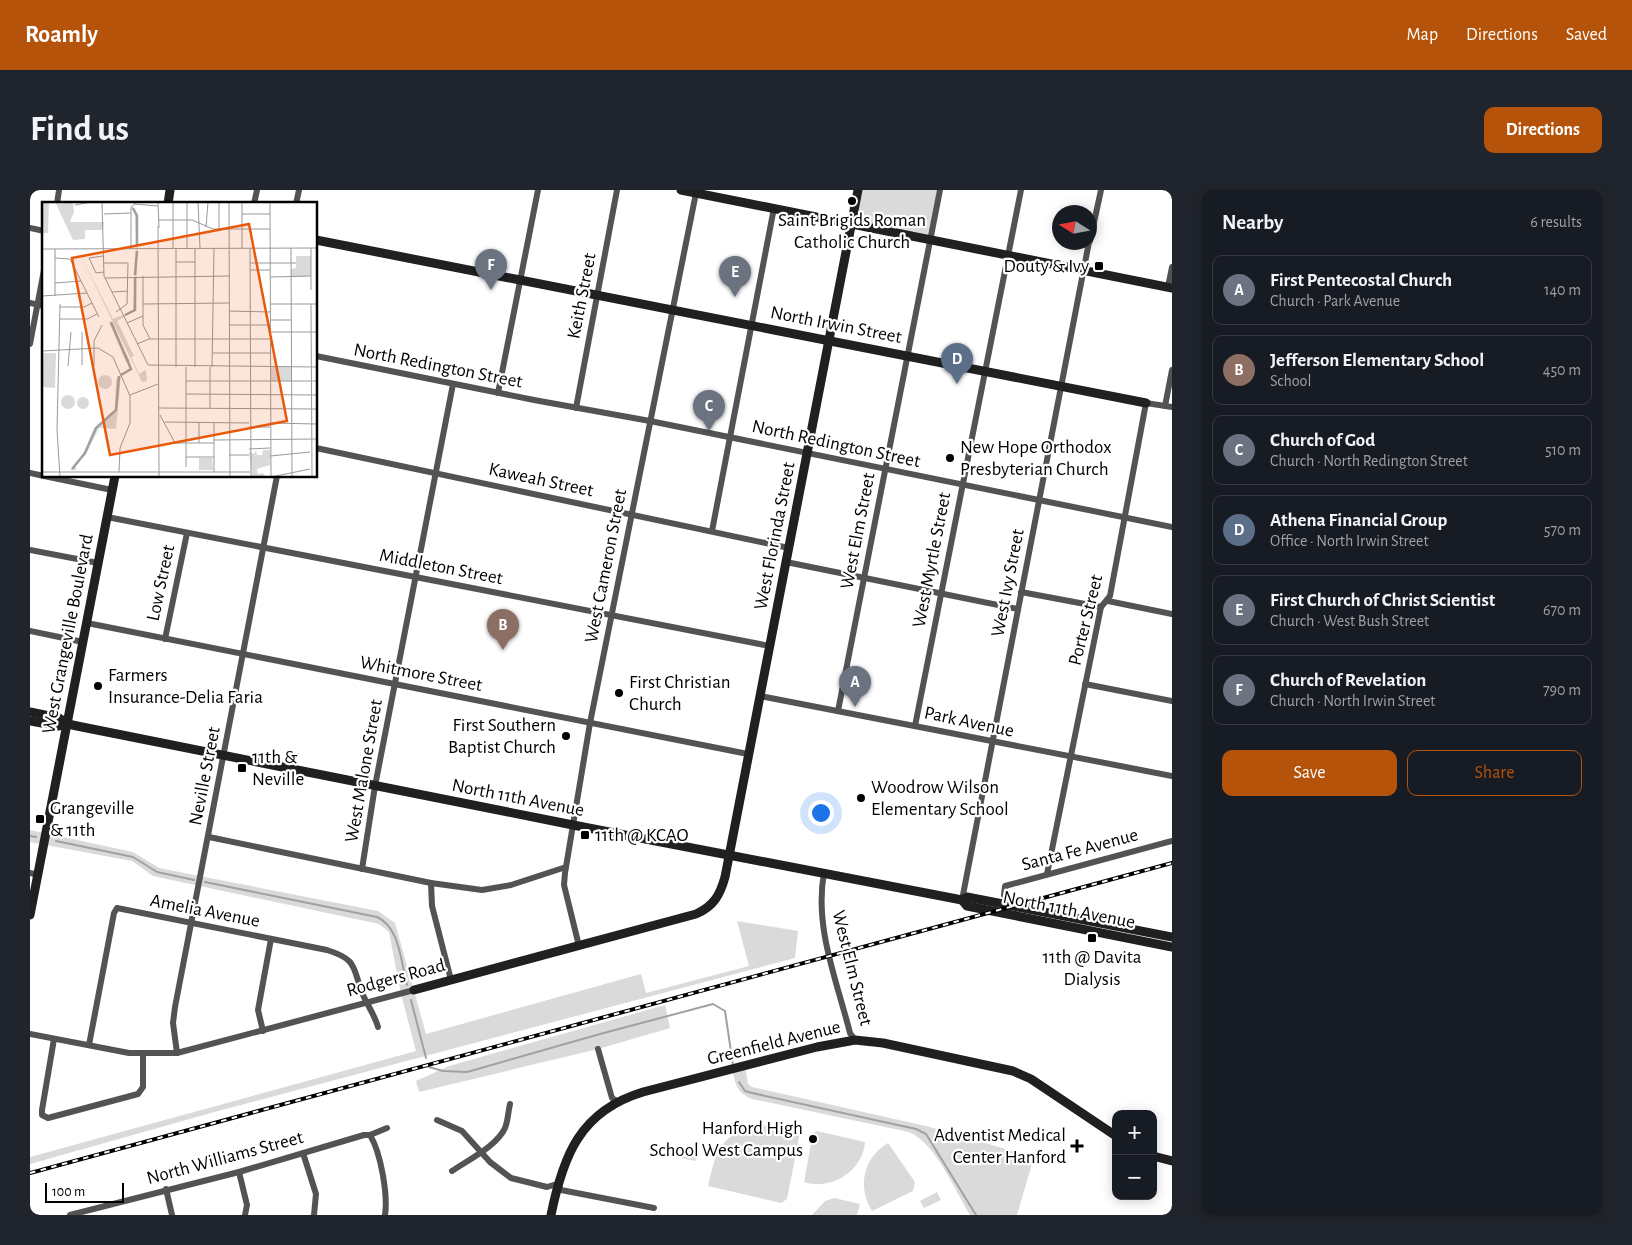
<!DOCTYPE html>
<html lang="en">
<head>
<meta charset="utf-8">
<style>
	body { margin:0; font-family:"Alegreya Sans",sans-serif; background:#20242c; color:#f1f3f6 }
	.controls { position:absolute; right:15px; bottom:15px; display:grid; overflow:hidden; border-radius:10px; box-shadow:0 2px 12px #0003 }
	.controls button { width:45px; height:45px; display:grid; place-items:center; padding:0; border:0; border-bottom:1px solid #363941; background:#171b24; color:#f1f3f6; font:25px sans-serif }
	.compass { position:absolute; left:1022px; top:15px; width:45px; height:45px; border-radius:50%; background:#171b24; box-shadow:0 2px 12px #0003; rotate:281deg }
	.scale { position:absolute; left:15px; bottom:12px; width:79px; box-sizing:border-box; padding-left:5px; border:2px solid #000; border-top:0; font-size:14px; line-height:18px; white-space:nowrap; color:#000; -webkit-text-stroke:4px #fff; paint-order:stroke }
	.you { position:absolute; left:790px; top:622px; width:18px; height:18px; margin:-12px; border:4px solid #fff; border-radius:50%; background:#1a73e8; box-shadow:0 0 0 8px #1a73e833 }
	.badge { display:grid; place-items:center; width:32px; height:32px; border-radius:50%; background:#b45309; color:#fff; font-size:16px; font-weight:700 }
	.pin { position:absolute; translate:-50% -41px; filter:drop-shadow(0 1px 2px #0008) }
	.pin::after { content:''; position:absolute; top:26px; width:18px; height:15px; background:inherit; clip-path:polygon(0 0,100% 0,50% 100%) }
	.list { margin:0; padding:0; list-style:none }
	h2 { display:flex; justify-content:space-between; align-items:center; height:65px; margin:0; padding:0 20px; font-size:21px }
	h2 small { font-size:16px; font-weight:400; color:#9ea1a6 }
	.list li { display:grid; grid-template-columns:32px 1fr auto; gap:15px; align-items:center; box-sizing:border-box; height:70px; margin:0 10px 10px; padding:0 10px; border:1px solid #363941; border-radius:10px }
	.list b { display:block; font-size:19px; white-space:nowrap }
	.list p { margin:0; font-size:16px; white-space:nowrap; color:#9ea1a6 }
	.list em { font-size:16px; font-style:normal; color:#9ea1a6 }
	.actions { display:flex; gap:10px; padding:15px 20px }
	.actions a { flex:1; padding:11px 0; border:1px solid #b45309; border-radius:10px; text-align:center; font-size:18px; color:#b45309 }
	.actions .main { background:#b45309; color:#fff }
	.map { position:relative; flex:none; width:1142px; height:1025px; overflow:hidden; border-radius:10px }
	header { display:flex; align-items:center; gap:30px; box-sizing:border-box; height:70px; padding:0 25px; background:#b45309; color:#fff }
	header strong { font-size:24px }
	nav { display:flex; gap:28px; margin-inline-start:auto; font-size:18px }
	.intro { display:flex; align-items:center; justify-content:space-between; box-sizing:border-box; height:120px; padding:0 30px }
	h1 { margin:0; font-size:35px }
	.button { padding:12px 22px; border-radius:10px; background:#b45309; color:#fff; font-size:18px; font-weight:700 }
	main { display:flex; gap:30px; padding:0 30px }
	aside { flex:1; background:#171b24; border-radius:10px; box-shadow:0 2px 12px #0003 }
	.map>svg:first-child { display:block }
	.green { fill:#dadada }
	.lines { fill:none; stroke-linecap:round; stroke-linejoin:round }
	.stream { stroke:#a1a1a1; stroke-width:2 }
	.street { stroke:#535353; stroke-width:6 }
	.secondary { stroke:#202020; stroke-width:9 }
	.rail-casing { stroke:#000; stroke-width:4 }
	.rail { stroke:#fff; stroke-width:2; stroke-dasharray:5.5; stroke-linecap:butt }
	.poi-dot { fill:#000; stroke:#fff; stroke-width:2 }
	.labels { text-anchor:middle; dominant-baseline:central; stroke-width:4.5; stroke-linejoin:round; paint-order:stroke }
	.poi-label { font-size:19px; fill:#000; stroke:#fff; text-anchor:start }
	.street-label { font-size:19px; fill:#000; stroke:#fff }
	.inset-river { fill:none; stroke:#a1a1a1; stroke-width:2.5 }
	.inset-road { fill:none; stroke:#999; stroke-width:1 }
	.view { fill:#e8590c; fill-opacity:0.15; stroke:#e8590c; stroke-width:2.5 }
	.inset-edge { fill:none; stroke:#000; stroke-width:2.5 }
</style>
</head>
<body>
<header>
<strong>Roamly</strong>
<nav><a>Map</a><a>Directions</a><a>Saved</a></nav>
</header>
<div class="intro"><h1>Find us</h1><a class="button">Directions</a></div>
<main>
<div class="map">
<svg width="1142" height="1025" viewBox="0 0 1142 1025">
	<rect width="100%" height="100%" fill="#fff"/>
	<g class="green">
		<polygon points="831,0 910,0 901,48 822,33"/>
		<polygon points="0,640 103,662 129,678 348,721 365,733 396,844 611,784 616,803 719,776 707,731 768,741 765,768 188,921 0,974 0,967 386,861 371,804 359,742 349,734 123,686 102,671 0,652"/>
		<polygon points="635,815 640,838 568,859 389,902 386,891 419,876"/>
		<path d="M 715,876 L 718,894 L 722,897 L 896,936 L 1004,967 L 987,1025 L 940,1025 C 924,999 907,955 879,942 L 722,909 C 706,902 706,895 702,879 Z"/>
		<path d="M 732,935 L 770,942 L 757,1009 L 751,1013 L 678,996 C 686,960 691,942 732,935 Z"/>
		<path d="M 787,941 L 835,952 C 833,981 801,1001 774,992 L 783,943 Z"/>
		<path d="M 858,953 L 885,992 L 883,1001 L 842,1021 C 827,997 833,968 858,953 Z"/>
		<polygon points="647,958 667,962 666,971 645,967"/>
		<polygon points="907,1002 911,1010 894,1018 890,1011"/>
		<polygon points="804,1008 830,1014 827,1025 782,1025 795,1011"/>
	</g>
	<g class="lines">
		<g class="stream">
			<polyline points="0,646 6,647"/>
			<polyline points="26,651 103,667 127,682 164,690"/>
			<path d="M 175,692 L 347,727 C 370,737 371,773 377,795"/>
			<polyline points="381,810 396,868"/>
			<polyline points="399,877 413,881 437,882 570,844 683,814 695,821 703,875"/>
			<polyline points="709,892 715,901 722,903 886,939 896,944 946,1025"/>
		</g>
		<g class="street">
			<polyline points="27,14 29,0"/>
			<polyline points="224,14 227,0"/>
			<polyline points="266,14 269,0"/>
			<polyline points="0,38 14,41"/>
			<polyline points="1060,51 1071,0"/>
			<polyline points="1138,97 1142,77"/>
			<polyline points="0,113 14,116"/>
			<polyline points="0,154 14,80"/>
			<polyline points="286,166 504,210 620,231 1142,337"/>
			<polyline points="468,203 508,0"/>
			<polyline points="1135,216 1142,180"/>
			<polyline points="546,218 587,0"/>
			<polyline points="286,258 759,358"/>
			<polyline points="0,283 14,286"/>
			<polyline points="14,286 82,300"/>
			<polyline points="77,327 740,456"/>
			<polyline points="682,341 744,18"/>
			<polyline points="0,360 68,373"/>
			<polyline points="756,372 988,419"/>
			<polyline points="991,402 1071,417"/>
			<polyline points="1078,411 1142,424"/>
			<polyline points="57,433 718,564"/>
			<polyline points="0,441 53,452"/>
			<polyline points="135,449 157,343"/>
			<polyline points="1055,494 1142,511"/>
			<polyline points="730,506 1142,586"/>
			<polyline points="808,521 910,0"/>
			<polyline points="885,536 991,0"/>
			<polyline points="179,647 401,693 452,700 481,695 536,677"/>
			<polyline points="332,679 345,596 423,194"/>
			<polyline points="0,683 8,685"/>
			<path d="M 794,683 C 784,737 807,791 820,843 L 825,850"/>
			<polyline points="1017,684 1071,417 1080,406 1116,213 1142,217"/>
			<polyline points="401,693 402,716 421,790"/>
			<polyline points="974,705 975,696 1142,651"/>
			<polyline points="932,710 1059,52"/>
			<polyline points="549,756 534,695 535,683 560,533 666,3"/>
			<polyline points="233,841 228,820 241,749"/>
			<polyline points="0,844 99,863 147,863 384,800"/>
			<polyline points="24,849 12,920 12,925 18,928 108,904 113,897 113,864"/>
			<path d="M 59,855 L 84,723 L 87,718 L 297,760 C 329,770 322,778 333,805 C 338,816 345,826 348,837"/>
			<polyline points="568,859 582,908 587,911"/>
			<polyline points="147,863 143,833 145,817 247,286"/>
			<polyline points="407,930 432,941 460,972 481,988 517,997 527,994 531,1000 624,1018"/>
			<path d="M 340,945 C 351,963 358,1005 355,1025"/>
			<polyline points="273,963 286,1004 284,1025"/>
			<path d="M 422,981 C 438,970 467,956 475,938 C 478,931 478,922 480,914"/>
			<polyline points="209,982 217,1015 215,1025"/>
			<polyline points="136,999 142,1025"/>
			<polyline points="40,1025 209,982 334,945 340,945 357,938"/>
		</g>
		<g class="secondary">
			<polyline points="651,0 1142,98"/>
			<polyline points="138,14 140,0"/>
			<polyline points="286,50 1116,213"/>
			<polyline points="0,522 29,528 38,534"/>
			<polyline points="0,531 28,536 38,534 47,536 543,635 932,710 937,707 1142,747"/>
			<polyline points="932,710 937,716 1142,757"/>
			<polyline points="0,725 85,286"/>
			<path d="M 384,800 L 666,724 C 684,716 690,705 695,687 L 828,0"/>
			<polyline points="1123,966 1142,971"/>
			<path d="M 521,1025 C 533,966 550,921 613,902 L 787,857 L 825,850 L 853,853 L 983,881 L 1001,889 L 1086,946"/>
		</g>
		<g class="rail-casing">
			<polyline id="rail" points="0,983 1142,673"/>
		</g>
		<use href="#rail" class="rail"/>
	</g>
	<g class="poi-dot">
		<circle cx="822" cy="11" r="5"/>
		<rect x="1064" y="71" width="10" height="10" rx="2.5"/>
		<circle cx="920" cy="268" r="5"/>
		<circle cx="68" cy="496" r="5"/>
		<circle cx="589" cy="503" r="5"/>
		<circle cx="536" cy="546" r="5"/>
		<rect x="207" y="573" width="10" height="10" rx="2.5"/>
		<circle cx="831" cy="608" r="5"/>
		<rect x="5" y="624" width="10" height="10" rx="2.5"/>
		<rect x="550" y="640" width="10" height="10" rx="2.5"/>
		<rect x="1057" y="743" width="10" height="10" rx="2.5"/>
		<circle cx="783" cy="949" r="5"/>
		<path d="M1044.5 948.5h5v5h5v5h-5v5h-5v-5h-5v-5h5z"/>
	</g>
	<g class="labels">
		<g class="poi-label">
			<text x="822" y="30" text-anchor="middle">Saint Brigids Roman<tspan x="822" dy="22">Catholic Church</tspan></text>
			<text x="1059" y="76" text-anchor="end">Douty &amp; Ivy</text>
			<text x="930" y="257">New Hope Orthodox<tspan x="930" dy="22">Presbyterian Church</tspan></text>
			<text x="78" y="485">Farmers<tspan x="78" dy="22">Insurance-Delia Faria</tspan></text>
			<text x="599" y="492">First Christian<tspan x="599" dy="22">Church</tspan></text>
			<text x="526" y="535" text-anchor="end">First Southern<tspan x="526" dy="22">Baptist Church</tspan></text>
			<text x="222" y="567">11th &amp;<tspan x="222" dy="22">Neville</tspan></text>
			<text x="841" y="597">Woodrow Wilson<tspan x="841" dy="22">Elementary School</tspan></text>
			<text x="20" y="618">Grangeville<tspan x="20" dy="22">&amp; 11th</tspan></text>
			<text x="565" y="645">11th @ KCAO</text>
			<text x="1062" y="767" text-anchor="middle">11th @ Davita<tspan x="1062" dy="22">Dialysis</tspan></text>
			<text x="773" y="938" text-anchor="end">Hanford High<tspan x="773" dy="22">School West Campus</tspan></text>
			<text x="1036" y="945" text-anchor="end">Adventist Medical<tspan x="1036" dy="22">Center Hanford</tspan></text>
		</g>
		<g class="street-label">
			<text transform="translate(552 106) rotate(-79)">Keith Street</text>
			<text transform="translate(806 135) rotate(11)">North Irwin Street</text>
			<text transform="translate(408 176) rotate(11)">North Redington Street</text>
			<text transform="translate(806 254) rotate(12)">North Redington Street</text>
			<text transform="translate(511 290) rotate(12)">Kaweah Street</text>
			<text transform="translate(828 341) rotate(-79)">West Elm Street</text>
			<text transform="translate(745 346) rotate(-79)">West Florinda Street</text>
			<text transform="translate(902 370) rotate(-79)">West Myrtle Street</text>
			<text transform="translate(576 376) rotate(-79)">West Cameron Street</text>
			<text transform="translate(411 377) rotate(11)">Middleton Street</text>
			<text transform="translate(131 393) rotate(-78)">Low Street</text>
			<text transform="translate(978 393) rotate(-79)">West Ivy Street</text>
			<text transform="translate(1056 430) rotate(-76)">Porter Street</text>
			<text transform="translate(38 444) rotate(-79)">West Grangeville Boulevard</text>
			<text transform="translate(391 484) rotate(11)">Whitmore Street</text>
			<text transform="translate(939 532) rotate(12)">Park Avenue</text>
			<text transform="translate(334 581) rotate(-80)">West Malone Street</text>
			<text transform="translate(175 586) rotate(-79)">Neville Street</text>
			<text transform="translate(488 608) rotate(11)">North 11th Avenue</text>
			<text transform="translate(1050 660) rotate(-15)">Santa Fe Avenue</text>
			<text transform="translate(1039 720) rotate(11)">North 11th Avenue</text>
			<text transform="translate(175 721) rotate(11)">Amelia Avenue</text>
			<text transform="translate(822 778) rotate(76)">West Elm Street</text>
			<text transform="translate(366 788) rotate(-15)">Rodgers Road</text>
			<text transform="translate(744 853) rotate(-14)">Greenfield Avenue</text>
			<text transform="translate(195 968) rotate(-15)">North Williams Street</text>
		</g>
	</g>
	<g transform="translate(12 12)">
		<rect width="275" height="275" fill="#fff"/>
		<path d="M 0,0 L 7,0 L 6,31 L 0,31 ZM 13,0 L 31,0 L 32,10 L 28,20 L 62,20 L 61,28 L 43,28 L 43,37 L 31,38 ZM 87,0 L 96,12 L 94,106 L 93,109 L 75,119 L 92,154 L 89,155 L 97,172 L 104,168 L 105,179 L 100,180 L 36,48 L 71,117 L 91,109 L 94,46 L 93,13 ZM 254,54 L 269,54 L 269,74 L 249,75 L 249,67 L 254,66 ZM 66,118 L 70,124 L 88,159 L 84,160 ZM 0,151 L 14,151 L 13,186 L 0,185 ZM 229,165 L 249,165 L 249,179 L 229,179 ZM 79,172 L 74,227 L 57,226 L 44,252 L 34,262 L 34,268 L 28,268 L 41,252 L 52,227 L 73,208 L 74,177 ZM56 180a7 7 0 1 1 14 0a7 7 0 1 1-14 0ZM19 200a7 7 0 1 1 14 0a7 7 0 1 1-14 0ZM35 201a6 6 0 1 1 12 0a6 6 0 1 1-12 0ZM 214,248 L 215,253 L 220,253 L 221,248 L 228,248 L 228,263 L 215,267 L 216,272 L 221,271 L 223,274 L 210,275 L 207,249 L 212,252 ZM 157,256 L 170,256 L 171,268 L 157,268 Z" fill="#dadada"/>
		<path class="inset-river" d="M 91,6 L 95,14 L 95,44M 93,73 L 95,49M 83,113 L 93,108 L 93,76M 69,120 L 89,167 L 79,173M 30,267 L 43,251 L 54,226 L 74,208 L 77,174"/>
		<path class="inset-road" d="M 60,0 L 62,74 L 106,163 L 275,165M 116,0 L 117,26M 156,0 L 158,46M 187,0 L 188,275M 200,0 L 200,46M 228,0 L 229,275M 92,2 L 116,4M 33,3 L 49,0M 62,12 L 89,11M 200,12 L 228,12M 116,18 L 150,18 L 171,27 L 228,27M 116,24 L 117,275M 164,25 L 166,0M 177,27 L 177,0M 89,46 L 89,6 L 94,0M 131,46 L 131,0M 145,46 L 145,0M 208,46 L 209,275M 249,46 L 250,275M 0,47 L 275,46M 61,54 L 47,56 L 54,71 L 62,70M 13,56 L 28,57 L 57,115M 134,60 L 153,60M 61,61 L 86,61 L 85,102 L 74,110M 208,61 L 254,61M 208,68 L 228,68M 101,74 L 101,123 L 108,137M 229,75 L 269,74M 63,76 L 188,74M 13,81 L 39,79M 269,88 L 269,46M 70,90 L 86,89M 0,94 L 45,91M 13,94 L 13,47M 18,102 L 15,228 L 18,275M 101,102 L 187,101M 229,102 L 275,102M 269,102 L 270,275M 18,105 L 42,105 L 50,101M 187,109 L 229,110M 18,117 L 45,117 L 55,112M 228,118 L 249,118M 85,121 L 101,114M 187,123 L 228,123M 229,130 L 275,130M 95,142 L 107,137 L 228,137M 0,149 L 56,146 L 71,155 L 88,194 L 88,221 L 78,246 L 77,270M 171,151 L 228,151M 40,163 L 40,130M 26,164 L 29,130M 52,164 L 52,139 L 60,123M 134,165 L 134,46M 144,165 L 144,265M 153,165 L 153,46M 170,165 L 172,46M 144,179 L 275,179M 144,192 L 275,193M 88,193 L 116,182M 116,206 L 275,207M 168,206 L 168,165M 118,213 L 133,241 L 172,241M 123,220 L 207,221M 157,220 L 157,241M 228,221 L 275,222M 207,225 L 228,225M 172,238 L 275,237M 207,247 L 228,246M 187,253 L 207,253M 228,254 L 268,250M 144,255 L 172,255M 0,270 L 208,270M 172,270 L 172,221M 229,275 L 268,267"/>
		<path class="view" d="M 207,22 L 245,219 L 68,253 L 30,56 Z"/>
		<rect width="275" height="275" class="inset-edge"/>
	</g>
</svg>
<div class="controls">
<button>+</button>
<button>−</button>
</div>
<svg class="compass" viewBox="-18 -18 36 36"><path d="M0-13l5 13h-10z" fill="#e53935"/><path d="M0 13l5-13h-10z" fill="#9ea1a6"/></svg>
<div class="scale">100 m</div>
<div class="you"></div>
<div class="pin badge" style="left:825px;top:517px;background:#6b7280">A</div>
<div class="pin badge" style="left:473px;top:460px;background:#8d6e63">B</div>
<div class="pin badge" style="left:679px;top:241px;background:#6b7280">C</div>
<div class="pin badge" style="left:927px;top:194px;background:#5c6f8a">D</div>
<div class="pin badge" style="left:705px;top:107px;background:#6b7280">E</div>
<div class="pin badge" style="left:461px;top:100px;background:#6b7280">F</div>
</div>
<aside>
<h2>Nearby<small>6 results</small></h2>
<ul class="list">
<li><span class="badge" style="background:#6b7280">A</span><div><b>First Pentecostal Church</b><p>Church · Park Avenue</p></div><em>140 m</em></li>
<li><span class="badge" style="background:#8d6e63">B</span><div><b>Jefferson Elementary School</b><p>School</p></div><em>450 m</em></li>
<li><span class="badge" style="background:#6b7280">C</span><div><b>Church of God</b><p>Church · North Redington Street</p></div><em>510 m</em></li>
<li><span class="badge" style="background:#5c6f8a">D</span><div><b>Athena Financial Group</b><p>Office · North Irwin Street</p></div><em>570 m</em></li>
<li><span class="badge" style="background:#6b7280">E</span><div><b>First Church of Christ Scientist</b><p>Church · West Bush Street</p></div><em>670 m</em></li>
<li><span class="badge" style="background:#6b7280">F</span><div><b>Church of Revelation</b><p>Church · North Irwin Street</p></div><em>790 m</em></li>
</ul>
<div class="actions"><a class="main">Save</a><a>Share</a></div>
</aside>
</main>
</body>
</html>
